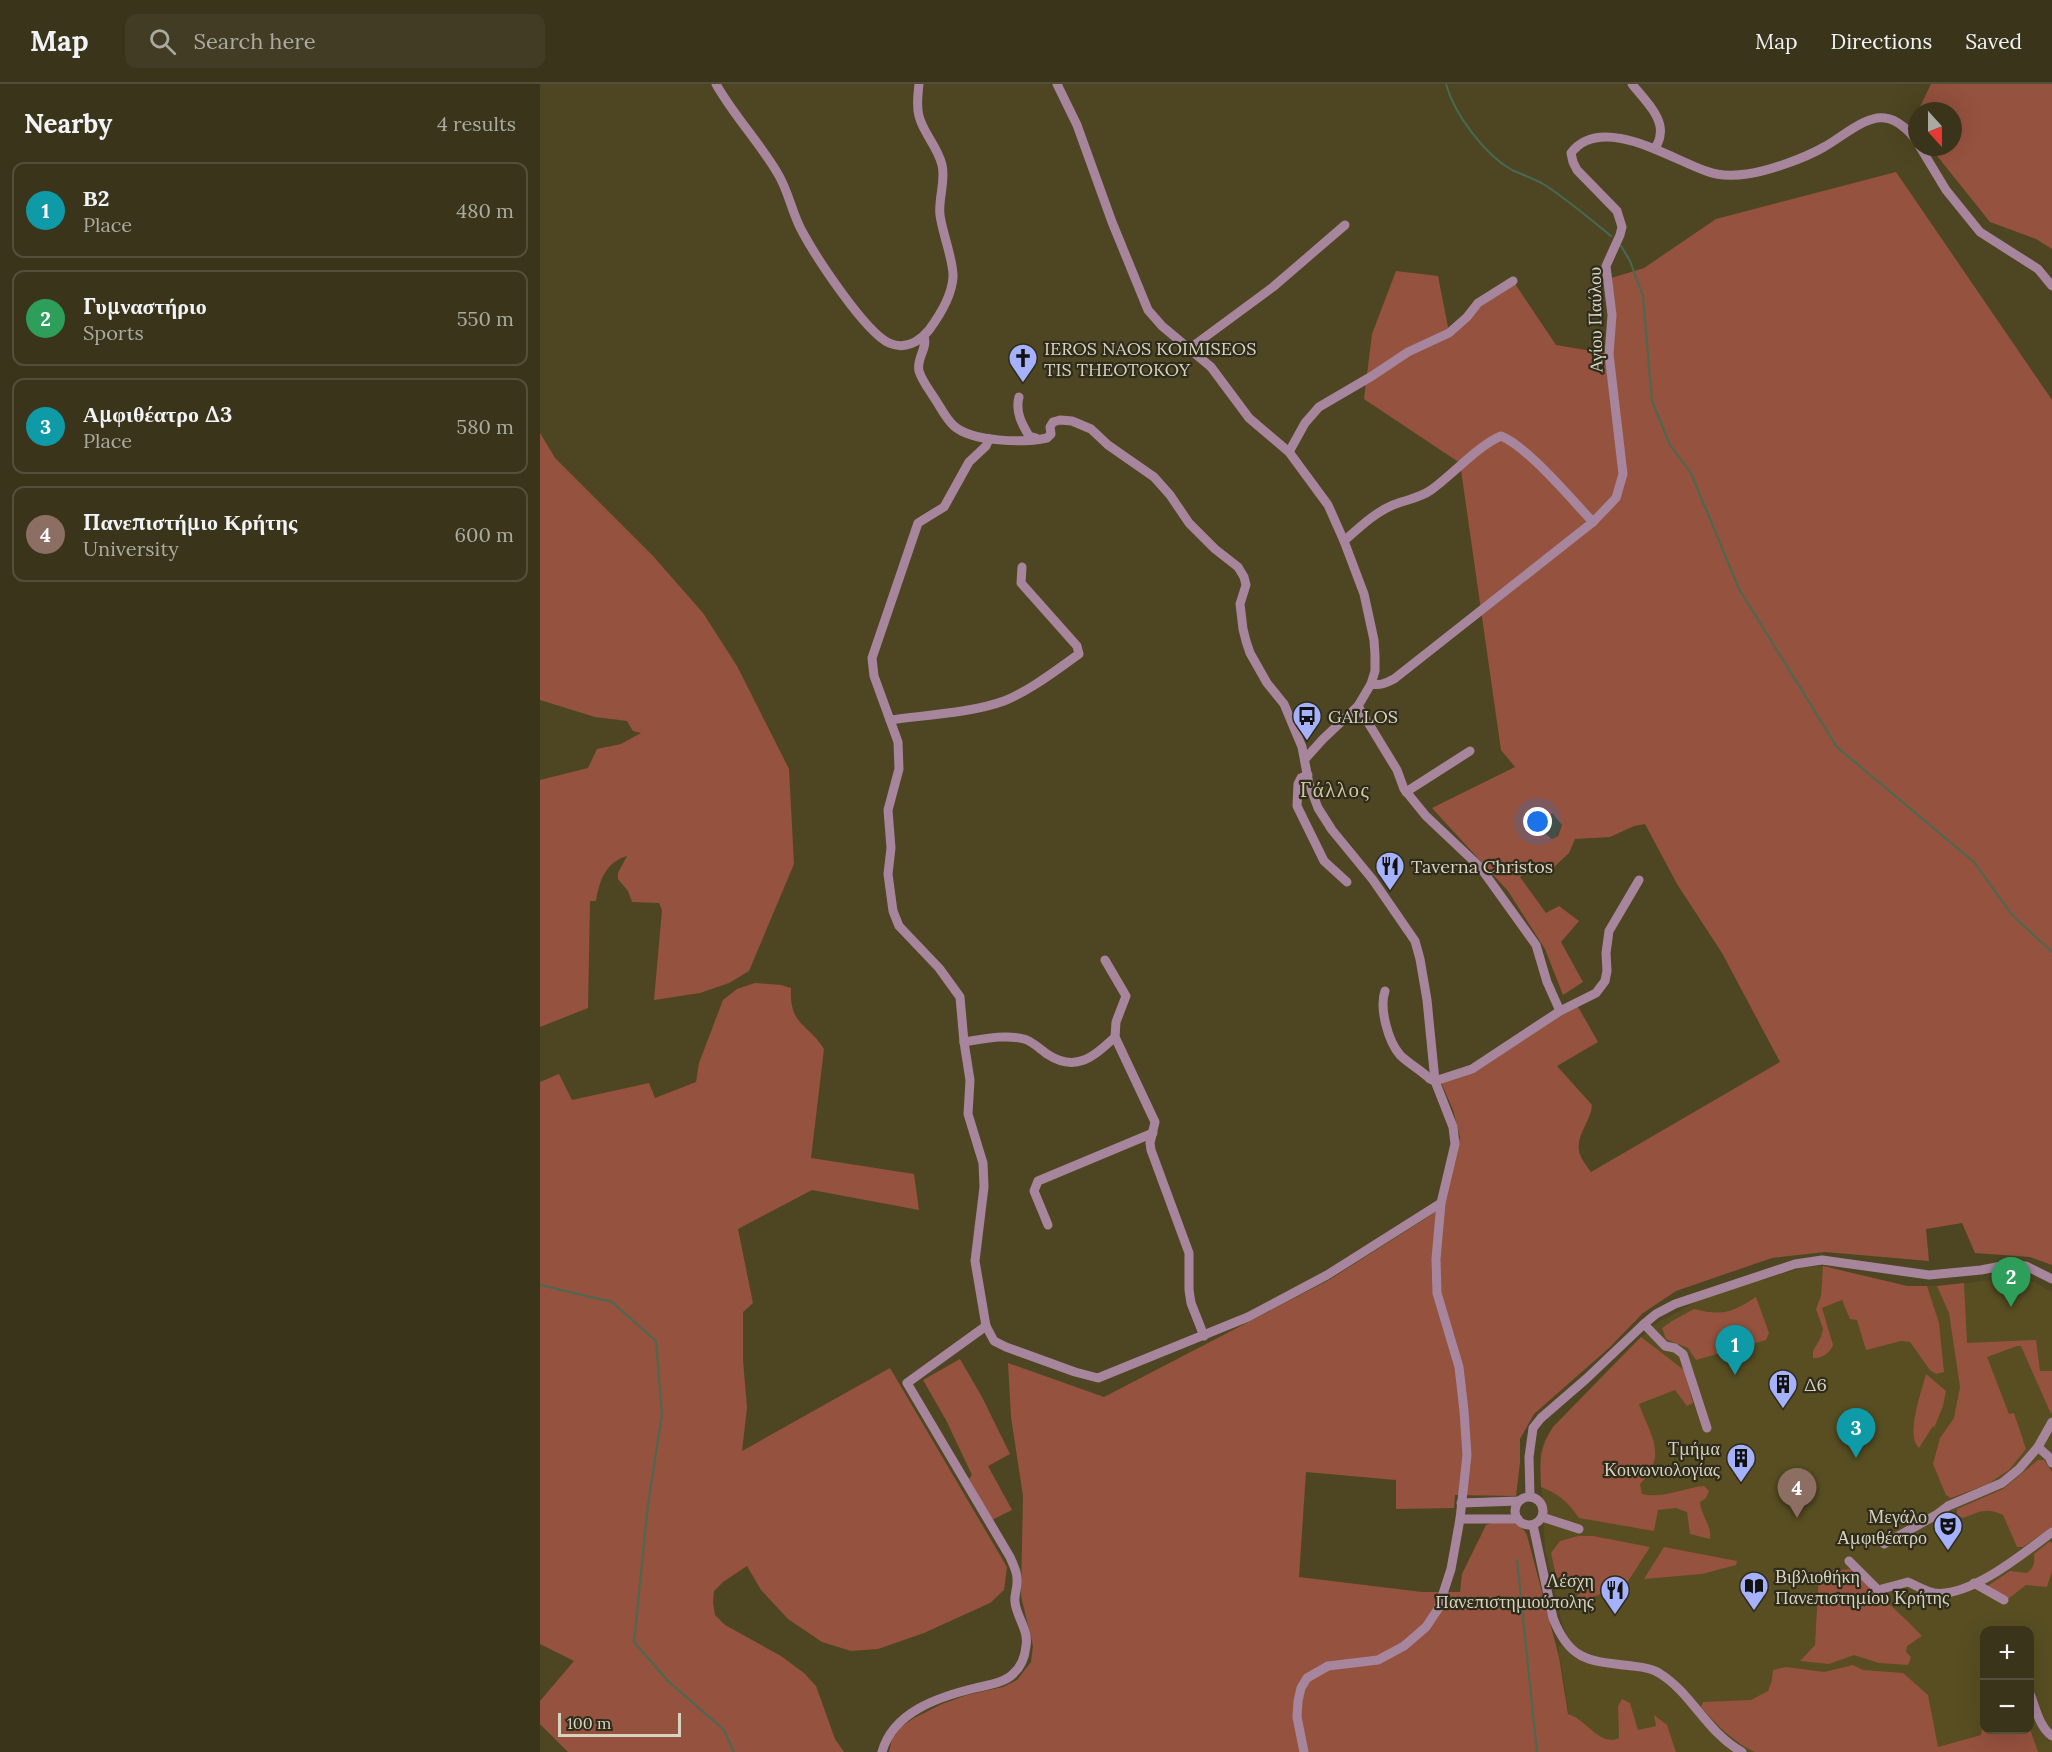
<!DOCTYPE html>
<html lang="en">
<head>
<meta charset="utf-8">
<style>
	body { margin:0; font-family:Lora,serif; background:#413c23; color:#f1f3f6 }
	.controls { position:absolute; right:18px; bottom:18px; display:grid; overflow:hidden; border-radius:12px; box-shadow:0 6px 24px #0002 }
	.controls button { width:54px; height:54px; display:grid; place-items:center; padding:0; border:0; border-bottom:2px solid #544f39; background:#3a341a; color:#f1f3f6; font:30px sans-serif }
	.compass { position:absolute; left:1368px; top:18px; width:54px; height:54px; border-radius:50%; background:#3a341a; box-shadow:0 6px 24px #0002; rotate:159deg }
	.scale { position:absolute; left:18px; bottom:15px; width:123px; box-sizing:border-box; padding-left:6px; border:3px solid #d7d3bf; border-top:0; font-size:16px; line-height:21px; white-space:nowrap; color:#d7d3bf; -webkit-text-stroke:4px #302c1c; paint-order:stroke }
	.you { position:absolute; left:998px; top:738px; width:21px; height:21px; margin:-15px; border:4px solid #fff; border-radius:50%; background:#1a73e8; box-shadow:0 0 0 9px #1a73e833 }
	.badge { display:grid; place-items:center; width:39px; height:39px; border-radius:50%; background:#a6b1fc; color:#fff; font-size:20px; font-weight:700 }
	.pin { position:absolute; translate:-50% -50px; filter:drop-shadow(0 2px 3px #0008) }
	.pin::after { content:''; position:absolute; top:32px; width:21px; height:18px; background:inherit; clip-path:polygon(0 0,100% 0,50% 100%) }
	.list { margin:0; padding:0; list-style:none }
	h2 { display:flex; justify-content:space-between; align-items:center; height:78px; margin:0; padding:0 24px; font-size:26px }
	h2 small { font-size:20px; font-weight:400; color:#abaaa2 }
	.list li { display:grid; grid-template-columns:39px 1fr auto; gap:18px; align-items:center; box-sizing:border-box; height:96px; margin:0 12px 12px; padding:0 12px; border:2px solid #544f39; border-radius:12px }
	.list b { display:block; font-size:22px; white-space:nowrap }
	.list p { margin:0; font-size:20px; white-space:nowrap; color:#abaaa2 }
	.list em { font-size:20px; font-style:normal; color:#abaaa2 }
	.icon { flex:none; width:33px; height:33px; fill:none; stroke:currentColor; stroke-width:2; stroke-linecap:round; stroke-linejoin:round }
	.map { position:relative; flex:none; width:1512px; height:1668px; overflow:hidden }
	header { display:flex; align-items:center; gap:36px; box-sizing:border-box; height:84px; padding:0 30px; background:#3a341a; border-bottom:2px solid #544f39 }
	header strong { font-size:28px }
	nav { display:flex; gap:33px; margin-inline-start:auto; font-size:21px }
	.search { width:420px; height:54px; background:#413c23; display:flex; align-items:center; gap:15px; box-sizing:border-box; padding:0 21px; border-radius:12px; color:#abaaa2; font-size:22px }
	main { display:flex }
	aside { flex:1; background:#3a341a }
	.map>svg:first-child { display:block }
	.built { fill:#584e22; fill-rule:evenodd }
	.green { fill:#95523e; fill-rule:evenodd }
	.lines { fill:none; stroke-linecap:round; stroke-linejoin:round }
	.stream { stroke:#486a52; stroke-width:2 }
	.minor { stroke:#a7869d; stroke-width:9 }
	.labels { text-anchor:middle; dominant-baseline:central; stroke-width:4.5; stroke-linejoin:round; paint-order:stroke }
	.street-label { font-size:18px; fill:#d7d3bf; stroke:#302c1c }
	.poi-label { font-size:18px; fill:#d7d3bf; stroke:#302c1c; text-anchor:start }
	.quarter-label { font-size:21px; letter-spacing:1.5px; fill:#cfc69e; stroke:#302c1c }
</style>
</head>
<body>
<header>
<strong>Map</strong>
<div class="search"><svg class="icon" aria-label="search" viewBox="0 0 24 24"><circle cx="10" cy="10" r="6"/><path d="M15 15l6 6"/></svg>Search here</div>
<nav><a>Map</a><a>Directions</a><a>Saved</a></nav>
</header>
<main>
<aside>
<h2>Nearby<small>4 results</small></h2>
<ul class="list">
<li><span class="badge" style="background:#0f9aa8">1</span><div><b>Β2</b><p>Place</p></div><em>480 m</em></li>
<li><span class="badge" style="background:#2e9e5b">2</span><div><b>Γυμναστήριο</b><p>Sports</p></div><em>550 m</em></li>
<li><span class="badge" style="background:#0f9aa8">3</span><div><b>Αμφιθέατρο Δ3</b><p>Place</p></div><em>580 m</em></li>
<li><span class="badge" style="background:#8d6e63">4</span><div><b>Πανεπιστήμιο Κρήτης</b><p>University</p></div><em>600 m</em></li>
</ul>
</aside>
<div class="map">
<svg width="1512" height="1668" viewBox="0 0 1512 1668">
	<rect width="100%" height="100%" fill="#4e4622"/>
	<path class="built" d="M 1283,1182 L 1367,1202 L 1404,1202 L 1474,1193 L 1494,1198 L 1512,1208 L 1512,1668 L 1035,1668 L 1018,1563 L 1028,1555 L 1023,1543 L 1005,1465 L 1000,1369 L 1004,1357 L 1013,1343 L 1088,1265 L 1118,1238 L 1165,1213 L 1265,1183 ZM 1444,1546 L 1490,1546 L 1490,1646 L 1444,1646 Z"/>
	<g class="green">
		<polygon points="1391,0 1512,0 1512,165 1496,155 1450,138 1390,63 1413,63 1413,27 1378,27"/>
		<path d="M 1356,88 L 1512,316 L 1512,1181 L 1490,1173 L 1435,1169 L 1422,1139 L 1386,1145 L 1389,1177 L 1285,1168 L 1232,1174 L 1136,1207 L 1103,1229 L 1069,1264 L 994,1330 L 980,1355 L 980,1379 L 976,1412 L 915,1411 L 914,1424 L 856,1425 L 856,1396 L 766,1388 L 759,1493 L 882,1508 L 920,1508 L 922,1490 L 946,1441 C 961,1435 980,1436 987,1451 L 1019,1573 L 1028,1630 C 1048,1636 1059,1663 1079,1654 L 1078,1622 L 1082,1615 L 1090,1619 L 1098,1646 L 1116,1642 L 1114,1631 L 1127,1641 L 1136,1668 L 349,1668 L 352,1655 L 361,1643 L 374,1634 L 402,1620 L 427,1611 L 463,1603 L 477,1596 L 491,1578 L 493,1562 L 481,1512 L 483,1412 L 471,1333 L 468,1279 L 564,1313 L 789,1196 L 891,1131 L 905,1119 L 920,1053 L 913,1026 L 901,998 L 1037,921 L 1058,958 L 1017,982 L 1052,1021 C 1051,1037 1036,1051 1039,1067 C 1040,1074 1047,1082 1051,1088 L 1240,978 L 1182,869 L 1137,800 L 1105,740 L 1094,742 L 1070,753 L 1035,755 L 1029,769 L 1013,784 L 1003,778 L 980,793 L 1006,829 L 1019,822 L 1039,837 L 1021,858 L 1043,898 L 1023,911 L 1005,865 L 968,807 L 892,724 L 975,683 L 961,666 L 920,379 L 824,315 L 832,250 L 856,187 L 898,192 L 909,248 L 973,197 L 1016,261 L 1069,270 L 1068,195 L 1104,184 L 1176,135 ZM 1012,729 L 1022,741 L 1018,752 L 1012,755 L 1002,747 Z"/>
		<path d="M 0,349 L 15,374 L 113,472 L 163,529 L 197,582 L 249,685 L 254,780 L 209,887 L 189,899 L 160,909 L 114,916 L 122,826 L 119,819 L 92,818 L 88,807 L 78,795 L 78,789 L 87,772 C 66,778 59,797 56,817 L 50,817 L 48,924 L 0,943 L 0,696 L 48,684 L 57,665 L 81,660 L 101,649 L 93,647 L 87,637 L 55,633 L 0,616 Z"/>
		<path d="M 215,899 L 241,901 L 251,904 C 249,942 268,939 284,965 L 271,1074 L 374,1090 L 379,1126 L 272,1106 L 198,1145 L 213,1219 L 203,1228 L 203,1276 L 207,1324 L 202,1367 L 350,1284 L 467,1483 L 464,1506 L 450,1519 L 384,1549 L 338,1565 L 311,1567 L 282,1558 L 248,1535 L 221,1506 L 207,1482 L 183,1498 L 174,1507 L 173,1519 L 175,1531 L 185,1541 L 241,1572 L 264,1589 L 276,1602 L 295,1655 L 304,1668 L 28,1668 L 0,1640 L 0,1617 L 34,1577 L 0,1560 L 0,998 L 19,990 L 32,1016 L 109,999 L 115,1014 L 156,998 L 159,979 L 183,916 L 197,905 Z"/>
		<path d="M 1283,1182 L 1367,1202 L 1387,1202 L 1399,1239 L 1404,1288 L 1396,1290 L 1390,1286 L 1370,1258 L 1361,1257 L 1326,1266 L 1317,1236 L 1310,1235 L 1302,1216 L 1282,1224 L 1293,1261 C 1290,1269 1282,1275 1273,1274 L 1273,1267 L 1281,1253 L 1283,1245 L 1276,1225 L 1281,1212 Z"/>
		<polygon points="1424,1199 1427,1259 1496,1256 1500,1287 1512,1287 1512,1328 1511,1330 1481,1262 1477,1262 1447,1273 1469,1330 1474,1329 1486,1365 1469,1386 1448,1400 1411,1414 1406,1411 1393,1380 1400,1354 1414,1334 1420,1303 1409,1229 1397,1202"/>
		<path d="M 1216,1213 L 1229,1249 L 1226,1256 L 1156,1276 L 1148,1264 L 1126,1255 L 1122,1244 L 1132,1237 L 1154,1225 C 1183,1232 1191,1229 1216,1213 Z"/>
		<path d="M 1101,1253 L 1144,1286 L 1153,1319 L 1147,1322 L 1135,1306 L 1099,1320 C 1111,1353 1128,1371 1100,1400 L 1102,1410 C 1124,1415 1142,1404 1164,1402 L 1169,1407 L 1166,1414 L 1160,1418 C 1161,1432 1172,1441 1170,1455 L 1150,1450 L 1147,1428 L 1136,1424 L 1118,1426 L 1114,1447 L 1039,1434 C 1027,1417 1020,1411 1001,1403 C 1000,1377 999,1365 1013,1343 Z"/>
		<polygon points="420,1275 442,1313 470,1370 448,1382 472,1426 452,1436 429,1395 432,1391 406,1336 383,1296"/>
		<path d="M 1386,1290 L 1406,1307 L 1403,1322 L 1394,1344 L 1393,1342 L 1379,1364 C 1365,1352 1382,1306 1386,1290 Z"/>
		<path d="M 1498,1376 L 1504,1376 L 1512,1388 L 1512,1443 L 1483,1463 L 1477,1463 L 1463,1431 C 1445,1423 1440,1428 1423,1434 L 1417,1431 L 1417,1425 L 1463,1405 Z"/>
		<polygon points="1038,1452 1053,1452 1110,1463 1085,1502 1046,1515 1036,1523 1031,1520 1038,1511 1046,1506 1045,1499 1021,1497 1016,1492 1011,1469 1020,1457"/>
		<path d="M 1509,1458 L 1512,1459 L 1512,1487 L 1507,1503 L 1486,1501 L 1468,1515 L 1446,1503 L 1470,1487 L 1487,1489 C 1494,1484 1495,1479 1494,1470 Z"/>
		<polygon points="1124,1463 1197,1477 1196,1481 1162,1490 1104,1495"/>
		<path d="M 1311,1485 C 1334,1508 1360,1528 1382,1552 L 1367,1562 L 1366,1568 L 1371,1573 L 1368,1581 L 1339,1579 L 1314,1571 L 1289,1580 L 1260,1577 L 1275,1561 L 1279,1488 Z"/>
		<path d="M 1313,1581 L 1323,1586 L 1363,1589 L 1388,1611 L 1398,1663 L 1441,1651 L 1444,1634 L 1444,1646 L 1490,1645 L 1498,1668 L 1215,1668 C 1193,1658 1176,1640 1161,1623 L 1163,1618 L 1211,1616 L 1228,1607 L 1232,1596 L 1233,1586 L 1246,1583 L 1284,1588 Z"/>
	</g>
	<g class="lines">
		<g class="stream">
			<path d="M 906,0 C 914,30 945,71 972,86 C 983,91 995,95 1005,101 C 1029,117 1049,134 1071,152"/>
			<polyline points="1081,162 1090,177 1103,212 1112,317 1130,361 1151,389 1199,505 1297,663 1435,779 1472,831 1512,868"/>
			<polyline points="0,1201 72,1218 116,1257 122,1330 108,1421 94,1558 129,1598 184,1646 194,1668"/>
			<polyline points="977,1476 997,1668"/>
		</g>
		<g class="minor">
			<path d="M 176,0 C 194,32 220,59 238,90 C 249,108 252,130 263,149 C 276,173 325,248 349,259 C 365,266 379,258 389,246 C 400,231 412,211 413,193 C 414,178 402,148 400,131 C 398,114 406,98 402,81 C 398,63 383,49 379,32 C 376,21 378,10 379,0"/>
			<polyline points="517,0 537,41 572,138 608,226 622,242 671,283 709,334 749,368 788,421 804,457 824,510 834,556 835,571 835,587 831,600 818,622 783,655 765,675"/>
			<path d="M 1092,0 C 1102,13 1124,33 1120,51 C 1120,56 1117,60 1115,65"/>
			<polyline points="1380,63 1406,106 1440,148 1498,185 1512,202"/>
			<path d="M 384,252 C 388,265 376,274 379,287 C 382,297 390,307 395,315 C 401,324 406,335 414,342 C 432,358 484,359 507,354 L 511,350 L 510,343 L 513,338 L 520,336 L 532,337 L 551,345 L 568,361 L 614,393 L 630,411 L 649,439 L 675,465 L 698,483 L 704,493 L 706,501 L 700,520 L 703,545 L 706,557 L 710,569 L 727,599 L 744,620 L 762,663 L 769,700 L 778,724 L 792,746 L 833,796 L 875,857 L 880,875 L 887,916 L 895,997 L 913,1043 L 915,1060 L 901,1119 L 896,1175 L 897,1209 L 919,1283 L 924,1327 L 927,1371 L 920,1435 L 911,1485 L 898,1525 L 886,1543 L 864,1562 L 838,1576 L 788,1582 L 767,1594 L 761,1604 L 758,1617 L 757,1633 L 764,1668"/>
			<polyline points="649,265 733,203 805,141"/>
			<path d="M 479,313 C 475,328 482,340 489,352 L 496,354"/>
			<polyline points="749,368 765,339 779,323 832,292 868,268 909,249 927,233 938,219 973,197"/>
			<path d="M 804,457 C 819,444 834,429 853,421 C 865,416 880,414 891,406 C 912,391 939,361 961,352 C 988,363 1031,415 1053,438 L 1076,414 L 1083,390 L 1069,270 L 1072,231 L 1066,182 L 1080,151 L 1082,143 L 1077,127 L 1037,86 L 1033,78 L 1031,69 C 1061,29 1131,75 1166,87 C 1179,92 1193,92 1207,90 C 1229,87 1265,74 1284,63 C 1301,54 1325,31 1345,34 C 1357,35 1371,48 1377,58"/>
			<path d="M 831,600 C 840,602 846,599 854,595 L 1053,438"/>
			<polyline points="818,622 857,686 864,705 886,732 940,783 996,861 1007,898 1020,927"/>
			<path d="M 350,636 C 385,631 431,629 464,617 C 491,606 515,587 539,570 L 537,562 L 481,499 L 482,483"/>
			<polyline points="768,691 761,694 758,700 757,722 784,777 807,798"/>
			<polyline points="866,708 930,667"/>
			<polyline points="565,876 586,912 576,938 575,953 615,1038 610,1059 611,1066 649,1169 649,1206 651,1219 664,1252"/>
			<path d="M 845,907 C 839,924 848,957 860,971 C 869,980 881,986 890,995 L 895,997 L 932,985 L 1020,927 L 1056,909 L 1065,897 L 1067,887 L 1066,869 L 1069,847 L 1099,796"/>
			<path d="M 575,953 C 553,973 536,989 507,970 C 500,965 492,957 484,955 C 464,950 443,955 424,958 L 430,996 L 428,1030 L 443,1079 L 444,1103 L 435,1177 L 446,1242 L 454,1257 L 466,1263 L 535,1288 L 558,1294 L 708,1233 L 787,1191 L 901,1119"/>
			<polyline points="424,958 420,913 399,884 359,842 353,827 348,790 351,764 348,726 359,685 358,658 334,592 332,574 378,439 404,423 429,378 446,362 449,355"/>
			<polyline points="508,1141 494,1107 498,1097 613,1049"/>
			<polyline points="1104,1240 1125,1262 1135,1264 1143,1270 1167,1344"/>
			<polyline points="1498,1363 1509,1373 1512,1379"/>
			<polyline points="990,1412 989,1373 993,1344 1001,1334 1046,1295 1104,1240 1116,1230 1135,1220 1255,1180 1282,1176 1389,1191 1441,1186 1467,1181 1486,1182 1512,1195"/>
			<circle cx="989" cy="1427" r="14"/>
			<polyline points="921,1419 979,1417"/>
			<polyline points="1002,1433 1039,1445"/>
			<polyline points="920,1435 978,1435"/>
			<path d="M 993,1441 L 1013,1534 C 1030,1578 1050,1577 1092,1582 C 1101,1583 1112,1584 1119,1589 C 1152,1609 1166,1648 1202,1668"/>
			<polyline points="1344,1460 1396,1431 1408,1422 1462,1399 1479,1385 1498,1363 1512,1338"/>
			<path d="M 1309,1477 L 1338,1506 L 1368,1498 C 1377,1502 1385,1507 1394,1509 C 1430,1514 1484,1469 1512,1448"/>
			<polyline points="1434,1499 1464,1516"/>
			<path d="M 1490,1610 C 1496,1624 1499,1643 1512,1652"/>
			<path d="M 342,1668 C 353,1628 398,1613 435,1604 C 447,1601 464,1599 473,1590 C 481,1583 485,1572 486,1562 C 489,1546 476,1532 475,1518 C 474,1512 477,1505 477,1499 C 478,1490 474,1482 470,1473 L 367,1299 L 446,1242"/>
		</g>
	</g>
	<defs>
		<g id="church-pin" transform="scale(1.5)"><path d="M0 17L-7.5 6A9.5 9.5 0 1 1 7.5 6Z" fill="#a6b1fc" stroke="#302c1c"/><path d="M-1.2-6h2.4v3.5h3.3v2.4h-3.3V6h-2.4V-.1h-3.3v-2.4h3.3Z" fill="#111"/></g>
		<g id="bus-pin" transform="scale(1.5)"><path d="M0 17L-7.5 6A9.5 9.5 0 1 1 7.5 6Z" fill="#a6b1fc" stroke="#302c1c"/><path d="M-5-6H5V4H4V6H2V4H-2V6H-4V4H-5ZM-3.5-4V0h7V-4ZM-3.5 1.2v1.5H-2V1.2ZM2 1.2v1.5H3.5V1.2Z" fill="#111"/></g>
		<g id="restaurant-pin" transform="scale(1.5)"><path d="M0 17L-7.5 6A9.5 9.5 0 1 1 7.5 6Z" fill="#a6b1fc" stroke="#302c1c"/><path d="M-5-6h1v4h1v-4h1v4h1v-4h1v5L-1.5 .5V6h-2V.5L-5-1ZM5-6V6H3V1.5H1.5Q1.5-4 5-6Z" fill="#111"/></g>
		<g id="building-pin" transform="scale(1.5)"><path d="M0 17L-7.5 6A9.5 9.5 0 1 1 7.5 6Z" fill="#a6b1fc" stroke="#302c1c"/><path d="M-4-6H4V6H1V3H-1V6H-4ZM-2.5-4.3h1.7v1.8h-1.7ZM.8-4.3h1.7v1.8H.8ZM-2.5-1h1.7V.8h-1.7ZM.8-1h1.7V.8H.8Z" fill="#111"/></g>
		<g id="theatre-pin" transform="scale(1.5)"><path d="M0 17L-7.5 6A9.5 9.5 0 1 1 7.5 6Z" fill="#a6b1fc" stroke="#302c1c"/><path d="M-5-5.5Q0-4 5-5.5V0Q5 5 0 6Q-5 5-5 0ZM-3.3-2.5H-1v1.5H-3.3ZM1-2.5H3.3v1.5H1ZM-2.8 1Q0 5.5 2.8 1Z" fill="#111"/></g>
		<g id="library-pin" transform="scale(1.5)"><path d="M0 17L-7.5 6A9.5 9.5 0 1 1 7.5 6Z" fill="#a6b1fc" stroke="#302c1c"/><path d="M-6-4Q-3-5.5-.7-3.5V5Q-3 3-6 4ZM6-4Q3-5.5 .7-3.5V5Q3 3 6 4Z" fill="#111"/></g>
	</defs>
	<g fill-rule="evenodd">
		<use href="#church-pin" x="483" y="274"/>
		<use href="#bus-pin" x="767" y="632"/>
		<use href="#restaurant-pin" x="850" y="782"/>
		<use href="#building-pin" x="1243" y="1300"/>
		<use href="#building-pin" x="1201" y="1374"/>
		<use href="#theatre-pin" x="1408" y="1442"/>
		<use href="#library-pin" x="1214" y="1502"/>
		<use href="#restaurant-pin" x="1075" y="1506"/>
	</g>
	<g class="labels">
		<g class="street-label">
			<text transform="translate(1055 236) rotate(-91)">Αγίου Παύλου</text>
		</g>
		<g class="poi-label">
			<text x="504" y="264">IEROS NAOS KOIMISEOS<tspan x="504" dy="21">TIS THEOTOKOY</tspan></text>
			<text x="788" y="632">GALLOS</text>
			<text x="871" y="782">Taverna Christos</text>
			<text x="1264" y="1300">Δ6</text>
			<text x="1180" y="1364" text-anchor="end">Τμήμα<tspan x="1180" dy="21">Κοινωνιολογίας</tspan></text>
			<text x="1387" y="1432" text-anchor="end">Μεγάλο<tspan x="1387" dy="21">Αμφιθέατρο</tspan></text>
			<text x="1235" y="1492">Βιβλιοθήκη<tspan x="1235" dy="21">Πανεπιστημίου Κρήτης</tspan></text>
			<text x="1054" y="1496" text-anchor="end">Λέσχη<tspan x="1054" dy="21">Πανεπιστημιούπολης</tspan></text>
		</g>
		<g class="quarter-label">
			<text x="795" y="705">Γάλλος</text>
		</g>
	</g>
</svg>
<div class="controls">
<button>+</button>
<button>−</button>
</div>
<svg class="compass" viewBox="-18 -18 36 36"><path d="M0-13l5 13h-10z" fill="#e53935"/><path d="M0 13l5-13h-10z" fill="#abaaa2"/></svg>
<div class="scale">100 m</div>
<div class="you"></div>
<div class="pin badge" style="left:1195px;top:1291px;background:#0f9aa8">1</div>
<div class="pin badge" style="left:1471px;top:1223px;background:#2e9e5b">2</div>
<div class="pin badge" style="left:1316px;top:1374px;background:#0f9aa8">3</div>
<div class="pin badge" style="left:1257px;top:1434px;background:#8d6e63">4</div>
</div>
</main>
</body>
</html>
